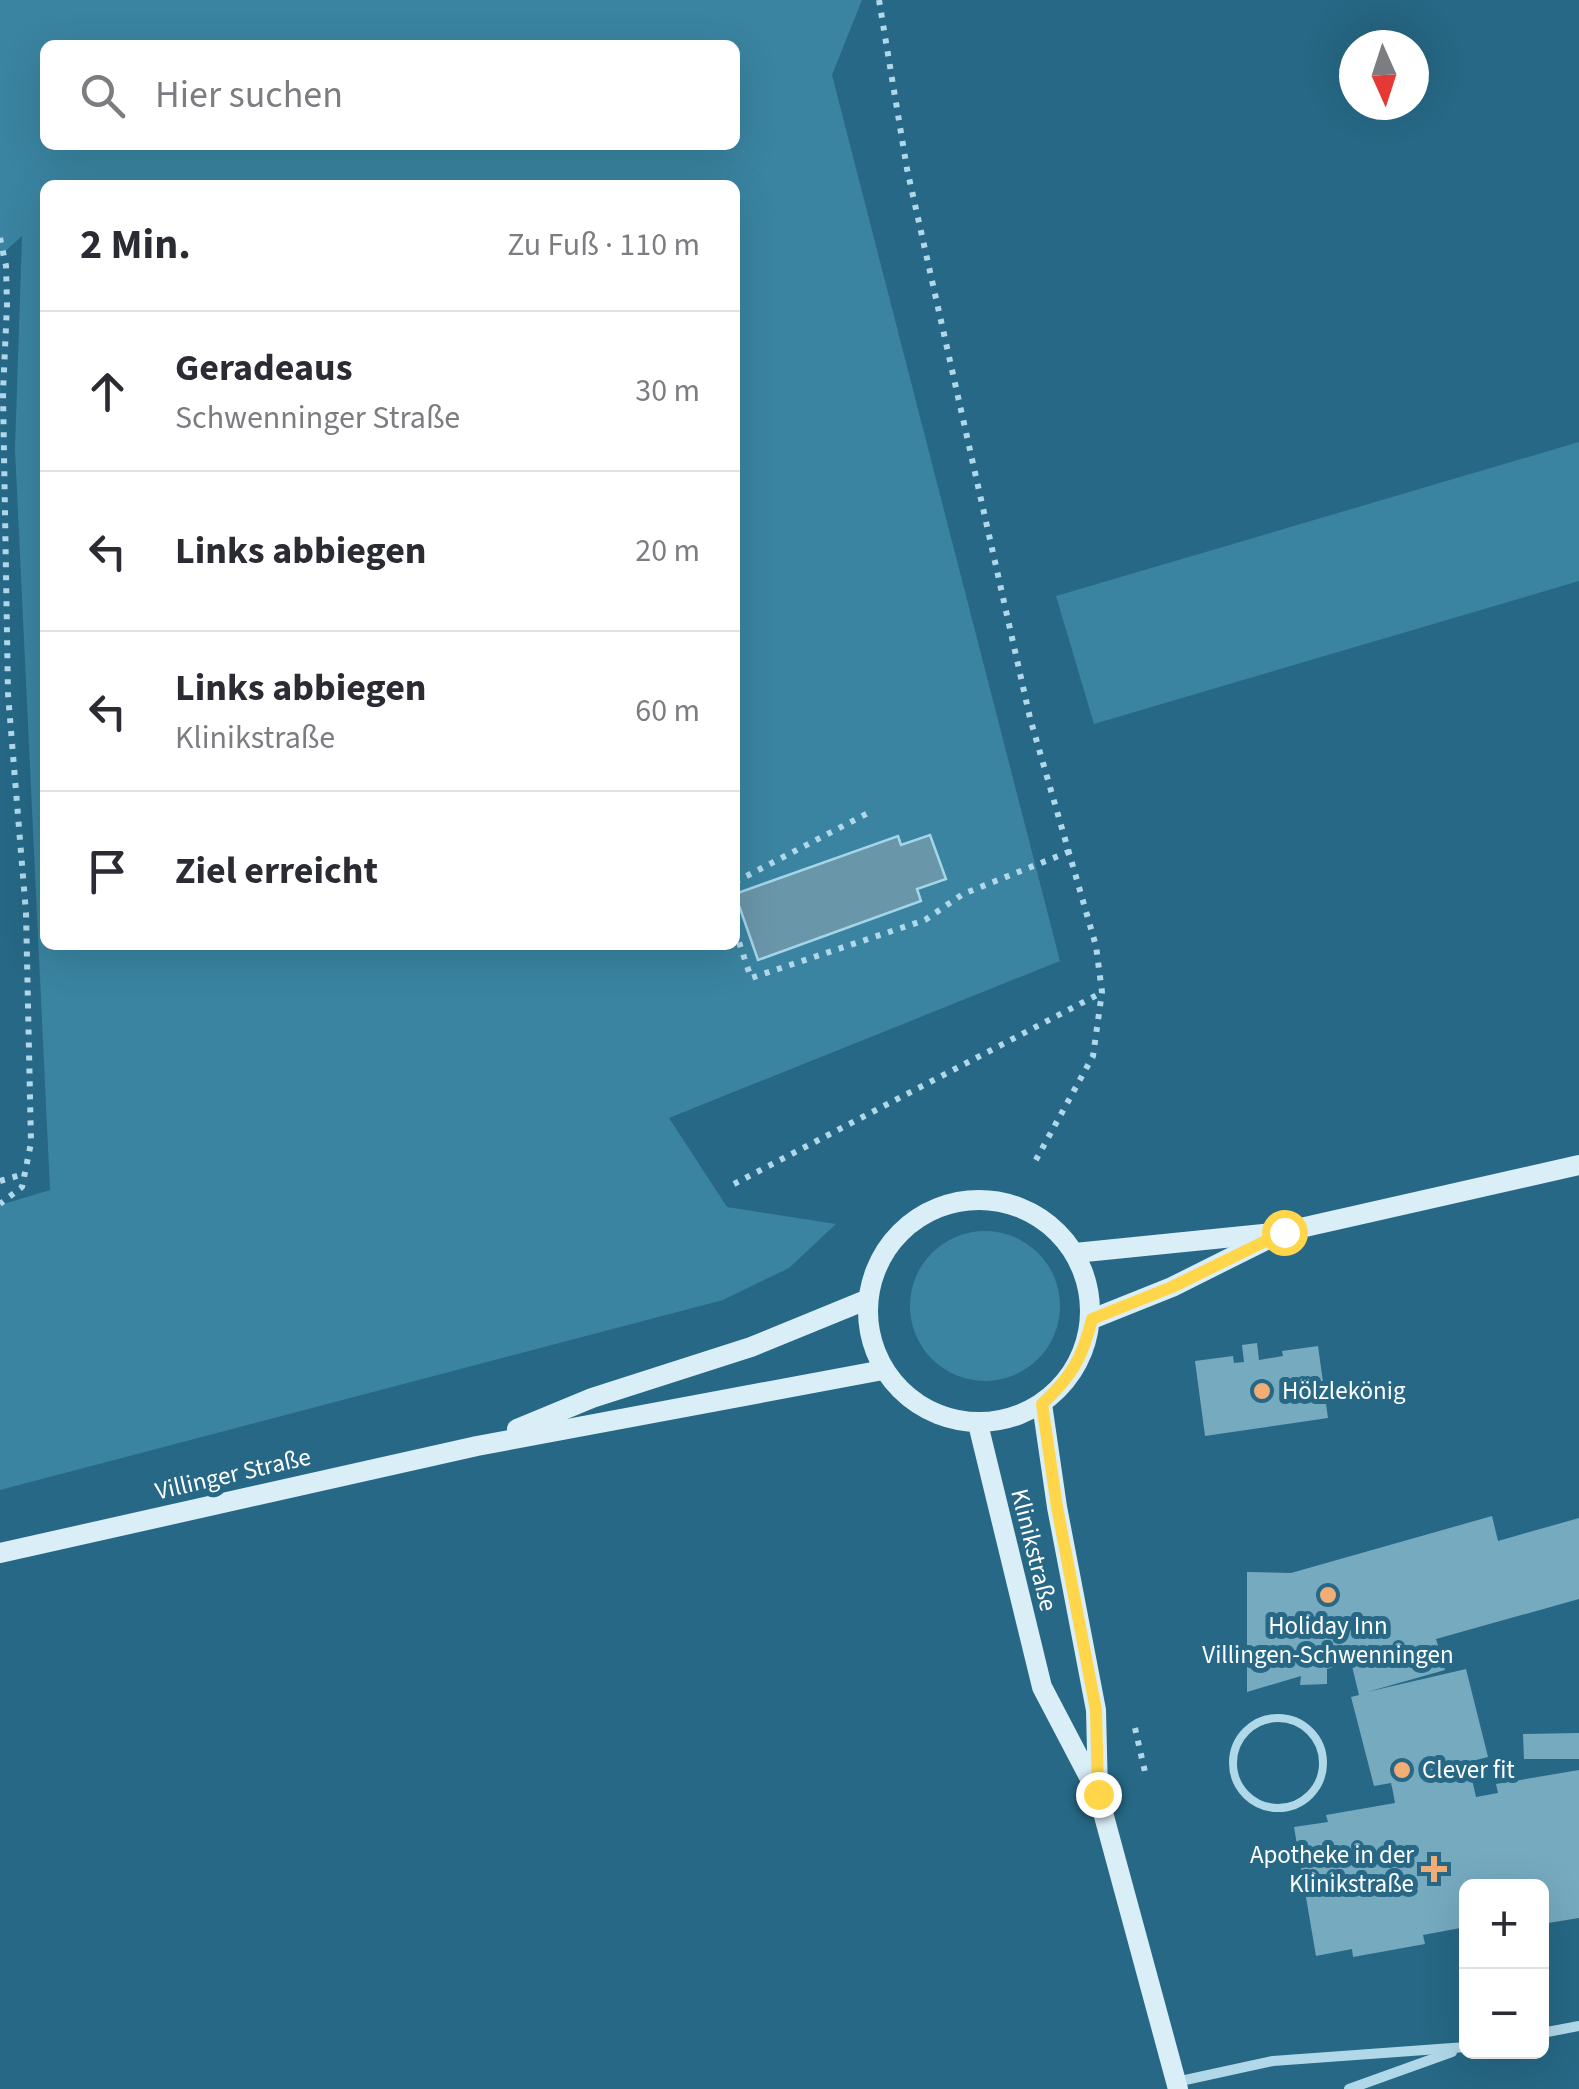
<!DOCTYPE html>
<html lang="de">
<head>
<meta charset="utf-8">
<style>
	body { margin:0; font-family:"Source Sans 3",sans-serif; background:#f2f2f3; color:#2b2b33 }
	.controls { position:absolute; right:30px; bottom:30px; display:grid; overflow:hidden; border-radius:15px; box-shadow:0 10px 40px #0002 }
	.controls button { width:90px; height:90px; display:grid; place-items:center; padding:0; border:0; border-bottom:2px solid #e1e1e2; background:#fff; color:#2b2b33; font:50px sans-serif }
	.compass { position:absolute; left:1339px; top:30px; width:90px; height:90px; border-radius:50%; background:#fff; box-shadow:0 10px 40px #0002; rotate:177deg }
	.stop { position:absolute; width:30px; height:30px; margin:-22px; border:8px solid #ffd54a; border-radius:50%; background:#fff }
	.stop.end { background:#ffd54a; border-color:#fff; box-shadow:0 2px 10px #0008 }
	.list { margin:0; padding:0; list-style:none }
	h2 { display:flex; justify-content:space-between; align-items:center; height:130px; margin:0; padding:0 40px; font-size:42px }
	h2 small { font-size:32px; font-weight:400; color:#7c7c81 }
	.list li { display:grid; grid-template-columns:65px 1fr auto; gap:30px; align-items:center; box-sizing:border-box; height:160px; padding:0 40px; border-top:2px solid #e1e1e2 }
	.list b { display:block; font-size:38px; white-space:nowrap }
	.list p { margin:0; font-size:32px; white-space:nowrap; color:#7c7c81 }
	.list em { font-size:32px; font-style:normal; color:#7c7c81 }
	.icon { flex:none; width:55px; height:55px; fill:none; stroke:currentColor; stroke-width:2; stroke-linecap:round; stroke-linejoin:round }
	.map { position:relative; flex:none; width:1579px; height:2089px; overflow:hidden }
	.search { position:absolute; background:#fff; box-shadow:0 10px 40px #0002; left:40px; top:40px; width:700px; height:110px; display:flex; align-items:center; gap:25px; box-sizing:border-box; padding:0 35px; border-radius:15px; color:#7c7c81; font-size:38px }
	.panel { position:absolute; background:#fff; box-shadow:0 10px 40px #0002; left:40px; top:180px; width:700px; height:770px; border-radius:15px }
	.map>svg:first-child { display:block }
	.green { fill:#3a84a1; fill-rule:evenodd }
	.water { fill:#6a96a9; stroke:#a4d5e8; stroke-width:2.5 }
	.building { fill:#76aabf }
	.lines { fill:none; stroke-linecap:round; stroke-linejoin:round }
	.path { stroke:#b0d8e8; stroke-width:6; stroke-dasharray:5 8; stroke-linecap:butt }
	.lane { stroke:#b0d8e8; stroke-width:8 }
	.street { stroke:#b0d8e8; stroke-width:10 }
	.secondary { stroke:#daeef7; stroke-width:20 }
	.route { stroke:#ffd54a; stroke-width:12 }
	.poi-dot { fill:#f1ad75; stroke:#266885; stroke-width:4 }
	.labels { text-anchor:middle; dominant-baseline:central; stroke-width:10; stroke-linejoin:round; paint-order:stroke }
	.poi-label { font-size:25px; fill:#fff; stroke:#266885; text-anchor:start }
	.street-label { font-size:25px; fill:#fff; stroke:#266885 }
</style>
</head>
<body>
<div class="map">
<svg width="1579" height="2089" viewBox="0 0 1579 2089">
	<rect width="100%" height="100%" fill="#266885"/>
	<g class="green">
		<path d="M 0,0 L 862,0 L 832,75 L 1060,961 L 669,1118 L 727,1207 L 836,1224 L 789,1268 L 723,1300 L 0,1490 L 0,1205 L 50,1190 L 15,449 L 22,236 L 0,256 ZM 45,45 L 735,45 L 735,145 L 45,145 ZM 45,185 L 735,185 L 735,945 L 45,945 Z"/>
		<polygon points="1579,442 1579,581 1094,724 1056,596"/>
		<circle cx="985" cy="1306" r="75"/>
	</g>
	<polygon class="water" points="930,835 946,879 917,889 921,901 758,960 735,894 898,836 901,845"/>
	<g class="building">
		<polygon points="1257,1343 1259,1360 1283,1356 1282,1351 1318,1346 1328,1418 1205,1436 1195,1361 1233,1356 1234,1363 1244,1362 1242,1345"/>
		<polygon points="1492,1516 1498,1541 1579,1518 1579,1599 1436,1639 1445,1670 1367,1692 1466,1669 1488,1757 1468,1762 1476,1797 1498,1793 1496,1784 1579,1770 1579,1918 1542,1924 1542,1886 1466,1886 1466,1927 1423,1935 1425,1944 1353,1957 1352,1949 1316,1956 1294,1827 1328,1822 1326,1815 1395,1803 1393,1792 1391,1783 1374,1786 1351,1697 1359,1695 1351,1662 1327,1669 1327,1684 1300,1685 1301,1676 1247,1692 1247,1572 1291,1573"/>
		<polygon points="1579,1733 1579,1759 1524,1759 1523,1734"/>
	</g>
	<g class="lines">
		<g class="path">
			<polyline points="879,0 907,169 1030,718 1096,946 1102,992 1093,1056 1032,1167"/>
			<polyline points="0,238 6,266 7,305 3,392 8,694 26,913 31,1143 22,1187 0,1204"/>
			<polyline points="735,882 872,811"/>
			<polyline points="735,930 751,978 925,920 963,894 1071,851"/>
			<polyline points="0,1181 24,1174"/>
			<polyline points="734,1184 1101,993"/>
			<polyline points="1135,1728 1145,1772"/>
		</g>
		<circle class="lane" cx="1278" cy="1763" r="45"/>
		<g class="street">
			<polyline points="1542,2033 1579,2026"/>
			<polyline points="1176,2082 1273,2061 1466,2047"/>
			<polyline points="1349,2089 1452,2052"/>
		</g>
		<g class="secondary">
			<circle cx="979" cy="1311" r="111"/>
			<polyline points="1075,1253 1283,1232 1579,1165"/>
			<polyline points="1092,1319 1172,1287 1268,1239"/>
			<polyline points="1042,1404 1057,1507 1096,1710 1098,1792"/>
			<polyline points="978,1424 1042,1687 1098,1794 1178,2089"/>
			<polyline points="517,1429 592,1398 751,1347 866,1300"/>
			<polyline points="0,1553 477,1446 883,1370"/>
		</g>
	</g>
	<g class="lines">
		<path class="route" d="M 1098,1794 L 1096,1710 L 1057,1507 L 1042,1404 C 1072,1376 1082,1359 1092,1319 L 1172,1287 L 1284,1232"/>
	</g>
	<g class="poi-dot">
		<circle cx="1262" cy="1391" r="10"/>
		<circle cx="1328" cy="1595" r="10"/>
		<circle cx="1402" cy="1770" r="10"/>
		<path d="M1429 1854h10v10h10v10h-10v10h-10v-10h-10v-10h10z"/>
	</g>
	<g class="labels">
		<g class="poi-label">
			<text x="1282" y="1391">Hölzlekönig</text>
			<text x="1328" y="1626" text-anchor="middle">Holiday Inn<tspan x="1328" dy="29">Villingen-Schwenningen</tspan></text>
			<text x="1422" y="1770">Clever fit</text>
			<text x="1414" y="1855" text-anchor="end">Apotheke in der<tspan x="1414" dy="29">Klinikstraße</tspan></text>
		</g>
		<g class="street-label">
			<text transform="translate(233 1474) rotate(-13)">Villinger Straße</text>
			<text transform="translate(1034 1550) rotate(76)">Klinikstraße</text>
		</g>
	</g>
</svg>
<div class="controls">
<button>+</button>
<button>−</button>
</div>
<svg class="compass" viewBox="-18 -18 36 36"><path d="M0-13l5 13h-10z" fill="#e53935"/><path d="M0 13l5-13h-10z" fill="#7c7c81"/></svg>
<div class="stop" style="left:1284px;top:1232px"></div>
<div class="stop end" style="left:1098px;top:1794px"></div>
<div class="search"><svg class="icon" aria-label="search" viewBox="0 0 24 24"><circle cx="10" cy="10" r="6"/><path d="M15 15l6 6"/></svg>Hier suchen</div>
<section class="panel">
<h2>2 Min.<small>Zu Fuß · 110 m</small></h2>
<ul class="list">
<li><svg class="icon" aria-label="ahead" viewBox="0 0 24 24"><path d="M12 20V5M6 11l6-6 6 6"/></svg><div><b>Geradeaus</b><p>Schwenninger Straße</p></div><em>30 m</em></li>
<li><svg class="icon" aria-label="left" viewBox="0 0 24 24"><path d="M17 20v-9H6M10 6l-5 5 5 5"/></svg><div><b>Links abbiegen</b></div><em>20 m</em></li>
<li><svg class="icon" aria-label="left" viewBox="0 0 24 24"><path d="M17 20v-9H6M10 6l-5 5 5 5"/></svg><div><b>Links abbiegen</b><p>Klinikstraße</p></div><em>60 m</em></li>
<li><svg class="icon" aria-label="arrive" viewBox="0 0 24 24"><path d="M6 21V4h12l-3 4 3 4H6"/></svg><div><b>Ziel erreicht</b></div></li>
</ul>
</section>
</div>
</body>
</html>
